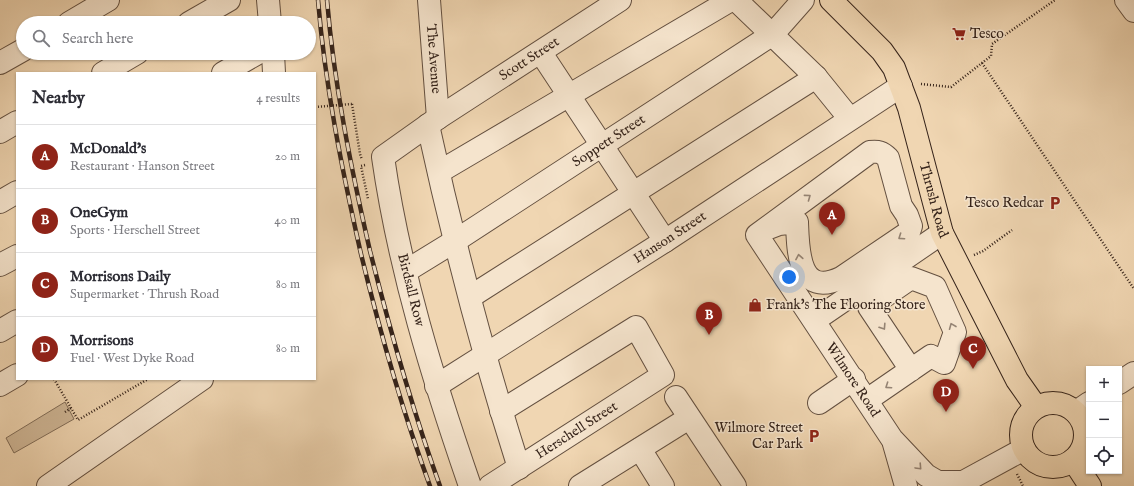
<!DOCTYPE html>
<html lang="en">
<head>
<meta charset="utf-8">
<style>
	body { margin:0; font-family:"IM FELL English",serif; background:#f2f2f3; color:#2b2b33 }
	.controls { position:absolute; right:12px; bottom:12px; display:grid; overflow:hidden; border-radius:0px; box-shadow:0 1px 3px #0004 }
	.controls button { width:36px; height:36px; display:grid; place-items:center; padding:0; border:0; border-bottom:1px solid #e1e1e2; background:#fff; color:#2b2b33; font:20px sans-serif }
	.you { position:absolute; left:789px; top:277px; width:14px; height:14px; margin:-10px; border:3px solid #fff; border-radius:50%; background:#1a73e8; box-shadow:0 0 0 6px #1a73e833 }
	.badge { display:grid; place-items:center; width:26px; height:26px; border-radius:50%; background:#8f2418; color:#fff; font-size:13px; font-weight:700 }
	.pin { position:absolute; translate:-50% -33px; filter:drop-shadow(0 1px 2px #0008) }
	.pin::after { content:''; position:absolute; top:21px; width:14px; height:12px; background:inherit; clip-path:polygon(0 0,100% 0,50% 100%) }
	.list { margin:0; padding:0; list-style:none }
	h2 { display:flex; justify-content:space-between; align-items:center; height:52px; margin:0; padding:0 16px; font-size:17px }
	h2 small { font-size:13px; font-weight:400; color:#7c7c81 }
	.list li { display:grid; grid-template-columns:26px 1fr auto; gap:12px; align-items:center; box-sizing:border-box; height:64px; padding:0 16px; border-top:1px solid #e1e1e2 }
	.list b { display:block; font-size:15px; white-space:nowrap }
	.list p { margin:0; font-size:13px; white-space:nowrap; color:#7c7c81 }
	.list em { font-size:13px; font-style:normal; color:#7c7c81 }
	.icon { flex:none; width:22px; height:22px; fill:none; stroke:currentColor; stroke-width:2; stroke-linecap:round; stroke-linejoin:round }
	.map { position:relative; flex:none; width:1134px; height:486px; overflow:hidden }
	.search { position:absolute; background:#fff; box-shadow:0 1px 3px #0004; left:16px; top:16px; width:300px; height:44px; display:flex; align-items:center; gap:10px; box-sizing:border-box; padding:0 14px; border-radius:22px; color:#7c7c81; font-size:15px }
	.panel { position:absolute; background:#fff; box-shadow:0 1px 3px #0004; left:16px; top:72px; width:300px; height:308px; border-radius:0px }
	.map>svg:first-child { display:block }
	.green { fill:#d0b898; stroke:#826e59 }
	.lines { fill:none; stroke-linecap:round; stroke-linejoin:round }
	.minor-casing { stroke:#645040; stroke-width:24 }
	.major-casing { stroke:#35231a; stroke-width:24 }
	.path { stroke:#35231a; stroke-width:2.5; stroke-dasharray:1 2; stroke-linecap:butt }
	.minor { stroke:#f5e4cd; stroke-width:22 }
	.major { stroke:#f0d6b2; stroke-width:22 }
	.rail-casing { stroke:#35231a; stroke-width:4.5 }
	.rail { stroke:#f5e4cd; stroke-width:3; stroke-dasharray:9; stroke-linecap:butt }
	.path-bridge { stroke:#35231a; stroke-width:2.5; stroke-dasharray:1 2; stroke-linecap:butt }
	.oneway { stroke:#958474 }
	.labels { text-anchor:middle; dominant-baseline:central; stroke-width:3; stroke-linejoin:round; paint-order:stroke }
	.poi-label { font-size:14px; fill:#35231a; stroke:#f5e4cd; text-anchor:start }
	.street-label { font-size:14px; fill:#35231a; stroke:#f5e4cd }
</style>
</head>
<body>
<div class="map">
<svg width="1134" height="486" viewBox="0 0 1134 486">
	<rect width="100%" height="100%" fill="#f0d6b2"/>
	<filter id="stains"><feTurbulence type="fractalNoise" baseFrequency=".005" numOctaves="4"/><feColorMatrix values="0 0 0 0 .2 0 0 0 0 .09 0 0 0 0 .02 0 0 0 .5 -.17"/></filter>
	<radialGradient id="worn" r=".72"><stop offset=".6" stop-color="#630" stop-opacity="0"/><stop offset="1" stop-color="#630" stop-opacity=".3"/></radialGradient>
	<polygon class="green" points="65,402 74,419 14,453 6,438"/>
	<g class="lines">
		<g class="minor-casing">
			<g id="minor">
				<polyline points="268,0 270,23"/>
				<path id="s1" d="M 429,0 L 438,118"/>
				<polyline points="736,0 816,77 850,119"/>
				<polyline points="1126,0 1134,11"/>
				<polyline points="69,23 108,0"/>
				<polyline points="189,23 229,0"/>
				<polyline points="273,53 274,73"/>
				<polyline points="541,53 665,241"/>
				<polyline points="0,63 23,50"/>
				<polyline points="103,73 137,53"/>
				<polyline points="223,73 258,53"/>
				<path d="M 428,125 C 453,240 483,355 519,468"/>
				<polyline points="0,132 17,122"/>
				<polyline points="439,172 731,0"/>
				<polyline points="0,202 17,192"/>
				<path id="s2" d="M 766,229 L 779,224 L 797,222 C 798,250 798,298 841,278 L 909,232 L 911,226 L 907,215 L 901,206 L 888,158 C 882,152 878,151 870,152 L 757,235 L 892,439 L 926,475 L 938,482 L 962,482"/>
				<polyline points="0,265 17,256"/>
				<path id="s3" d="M 406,271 L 455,241 L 773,34 L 803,0"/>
				<polyline points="470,297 816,77"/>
				<polyline points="815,320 942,233"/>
				<polyline points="0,331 17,321"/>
				<polyline points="1119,383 1134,373"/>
				<polyline points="0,385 17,375"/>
				<path id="s4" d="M 436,386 L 665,241 L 901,86"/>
				<polyline points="676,397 735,486"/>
				<polyline points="867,400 931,356 944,363 955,332 935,287 911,278 869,307 911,370"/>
				<polyline points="819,403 854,379"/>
				<polyline points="1076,412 1089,403"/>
				<polyline points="894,444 906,486"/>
				<polyline points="640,449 663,486"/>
				<polyline points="48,486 202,379"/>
				<path id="s5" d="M 470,486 C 433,379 399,269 383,157 L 438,118 L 620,0"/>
				<path id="s6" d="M 490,486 L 663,375 L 636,327 L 501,411"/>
				<polyline points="580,486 689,418"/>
				<polyline points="956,486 1024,449"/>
			</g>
		</g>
		<g class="major-casing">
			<g id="major">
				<path id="s7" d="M 831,0 L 882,51 L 894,68 L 909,108 L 942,233 L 1017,380 L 1036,407"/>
				<circle cx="1053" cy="435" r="32"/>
				<polyline points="1073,460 1090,486"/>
			</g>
		</g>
		<g class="path">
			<polyline points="982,63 1134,289"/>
			<polyline points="921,84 951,87 991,56 992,44 1055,0"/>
			<polyline points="352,104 360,154 362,160"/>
			<polyline points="365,165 361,166 368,199"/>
			<polyline points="974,255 983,251 1012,230"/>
			<polyline points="54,379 78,420 148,379"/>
			<polyline points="65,412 71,408"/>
			<polyline points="1017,474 1023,486"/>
		</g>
		<use href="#minor" class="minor"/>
		<use href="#major" class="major"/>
		<g class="rail-casing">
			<g id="rail">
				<path d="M 318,0 C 325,85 342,170 361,254 C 380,332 402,410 430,486"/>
				<path d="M 327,0 C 334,84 351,168 370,251 C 390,330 412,409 440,486"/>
			</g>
		</g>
		<use href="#rail" class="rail"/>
		<polyline class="path-bridge" points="315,107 352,104"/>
	</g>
	<defs><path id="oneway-chevron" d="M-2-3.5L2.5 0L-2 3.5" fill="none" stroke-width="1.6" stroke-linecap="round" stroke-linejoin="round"/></defs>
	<g class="oneway">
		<use href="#oneway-chevron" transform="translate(808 197) rotate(-36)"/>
		<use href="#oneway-chevron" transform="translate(901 237) rotate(146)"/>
		<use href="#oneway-chevron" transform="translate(799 257) rotate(-100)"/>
		<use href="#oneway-chevron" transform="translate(952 326) rotate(-112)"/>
		<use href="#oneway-chevron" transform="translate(883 327) rotate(57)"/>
		<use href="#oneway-chevron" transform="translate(888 386) rotate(146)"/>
		<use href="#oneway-chevron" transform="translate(919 467) rotate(47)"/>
	</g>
	<defs>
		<g id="supermarket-bare" transform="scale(1.08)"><path d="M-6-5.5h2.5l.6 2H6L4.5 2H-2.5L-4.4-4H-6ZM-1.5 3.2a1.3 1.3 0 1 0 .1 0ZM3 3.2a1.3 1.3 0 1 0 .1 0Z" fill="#8f2418" stroke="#f5e4cd" stroke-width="2.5" paint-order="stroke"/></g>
		<g id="parking-bare" transform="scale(1.08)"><path d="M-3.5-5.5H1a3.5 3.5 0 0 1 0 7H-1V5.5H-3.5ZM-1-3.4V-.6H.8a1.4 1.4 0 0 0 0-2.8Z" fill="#8f2418" stroke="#f5e4cd" stroke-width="2.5" paint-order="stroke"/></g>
		<g id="shop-bare" transform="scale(1.08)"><path d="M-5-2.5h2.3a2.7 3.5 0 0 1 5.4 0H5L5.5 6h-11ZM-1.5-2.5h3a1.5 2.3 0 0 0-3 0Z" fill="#8f2418" stroke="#f5e4cd" stroke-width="2.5" paint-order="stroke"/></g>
	</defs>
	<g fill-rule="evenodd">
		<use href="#supermarket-bare" x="959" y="34"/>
		<use href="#parking-bare" x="1055" y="203"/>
		<use href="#shop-bare" x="755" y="305"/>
		<use href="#parking-bare" x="814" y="436"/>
	</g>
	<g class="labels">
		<g class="poi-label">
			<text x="970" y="34">Tesco</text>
			<text x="1044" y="203" text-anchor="end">Tesco Redcar</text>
			<text x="766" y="305">Frank's The Flooring Store</text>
			<text x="803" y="428" text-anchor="end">Wilmore Street<tspan x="803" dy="16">Car Park</tspan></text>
		</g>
		<g class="street-label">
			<text stroke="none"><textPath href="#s1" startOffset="59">The Avenue</textPath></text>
			<text stroke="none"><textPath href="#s5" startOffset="517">Scott Street</textPath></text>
			<text stroke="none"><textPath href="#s3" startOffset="241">Soppett Street</textPath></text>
			<text stroke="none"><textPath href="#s7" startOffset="231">Thrush Road</textPath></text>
			<text stroke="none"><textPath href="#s4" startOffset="277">Hanson Street</textPath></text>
			<text transform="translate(411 290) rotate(76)">Birdsall Row</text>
			<text stroke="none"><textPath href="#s2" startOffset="618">Wilmore Road</textPath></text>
			<text stroke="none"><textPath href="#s6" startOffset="103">Herschell Street</textPath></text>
		</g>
	</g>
	<rect width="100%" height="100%" filter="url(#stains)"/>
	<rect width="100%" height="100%" fill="url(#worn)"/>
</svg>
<div class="controls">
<button>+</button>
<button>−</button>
<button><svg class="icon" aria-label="locate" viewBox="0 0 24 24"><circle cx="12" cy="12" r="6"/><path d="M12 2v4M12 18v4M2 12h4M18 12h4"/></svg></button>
</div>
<div class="you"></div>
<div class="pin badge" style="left:832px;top:235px">A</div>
<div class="pin badge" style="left:709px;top:335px">B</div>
<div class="pin badge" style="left:973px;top:369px">C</div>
<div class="pin badge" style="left:946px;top:412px">D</div>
<div class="search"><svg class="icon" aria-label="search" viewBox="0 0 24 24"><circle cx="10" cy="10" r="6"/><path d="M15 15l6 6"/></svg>Search here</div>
<section class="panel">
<h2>Nearby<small>4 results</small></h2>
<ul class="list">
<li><span class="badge">A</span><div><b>McDonald's</b><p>Restaurant · Hanson Street</p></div><em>20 m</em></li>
<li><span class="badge">B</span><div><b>OneGym</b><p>Sports · Herschell Street</p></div><em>40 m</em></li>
<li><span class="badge">C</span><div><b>Morrisons Daily</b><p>Supermarket · Thrush Road</p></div><em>80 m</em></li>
<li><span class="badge">D</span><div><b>Morrisons</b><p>Fuel · West Dyke Road</p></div><em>80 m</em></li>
</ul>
</section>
</div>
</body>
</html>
